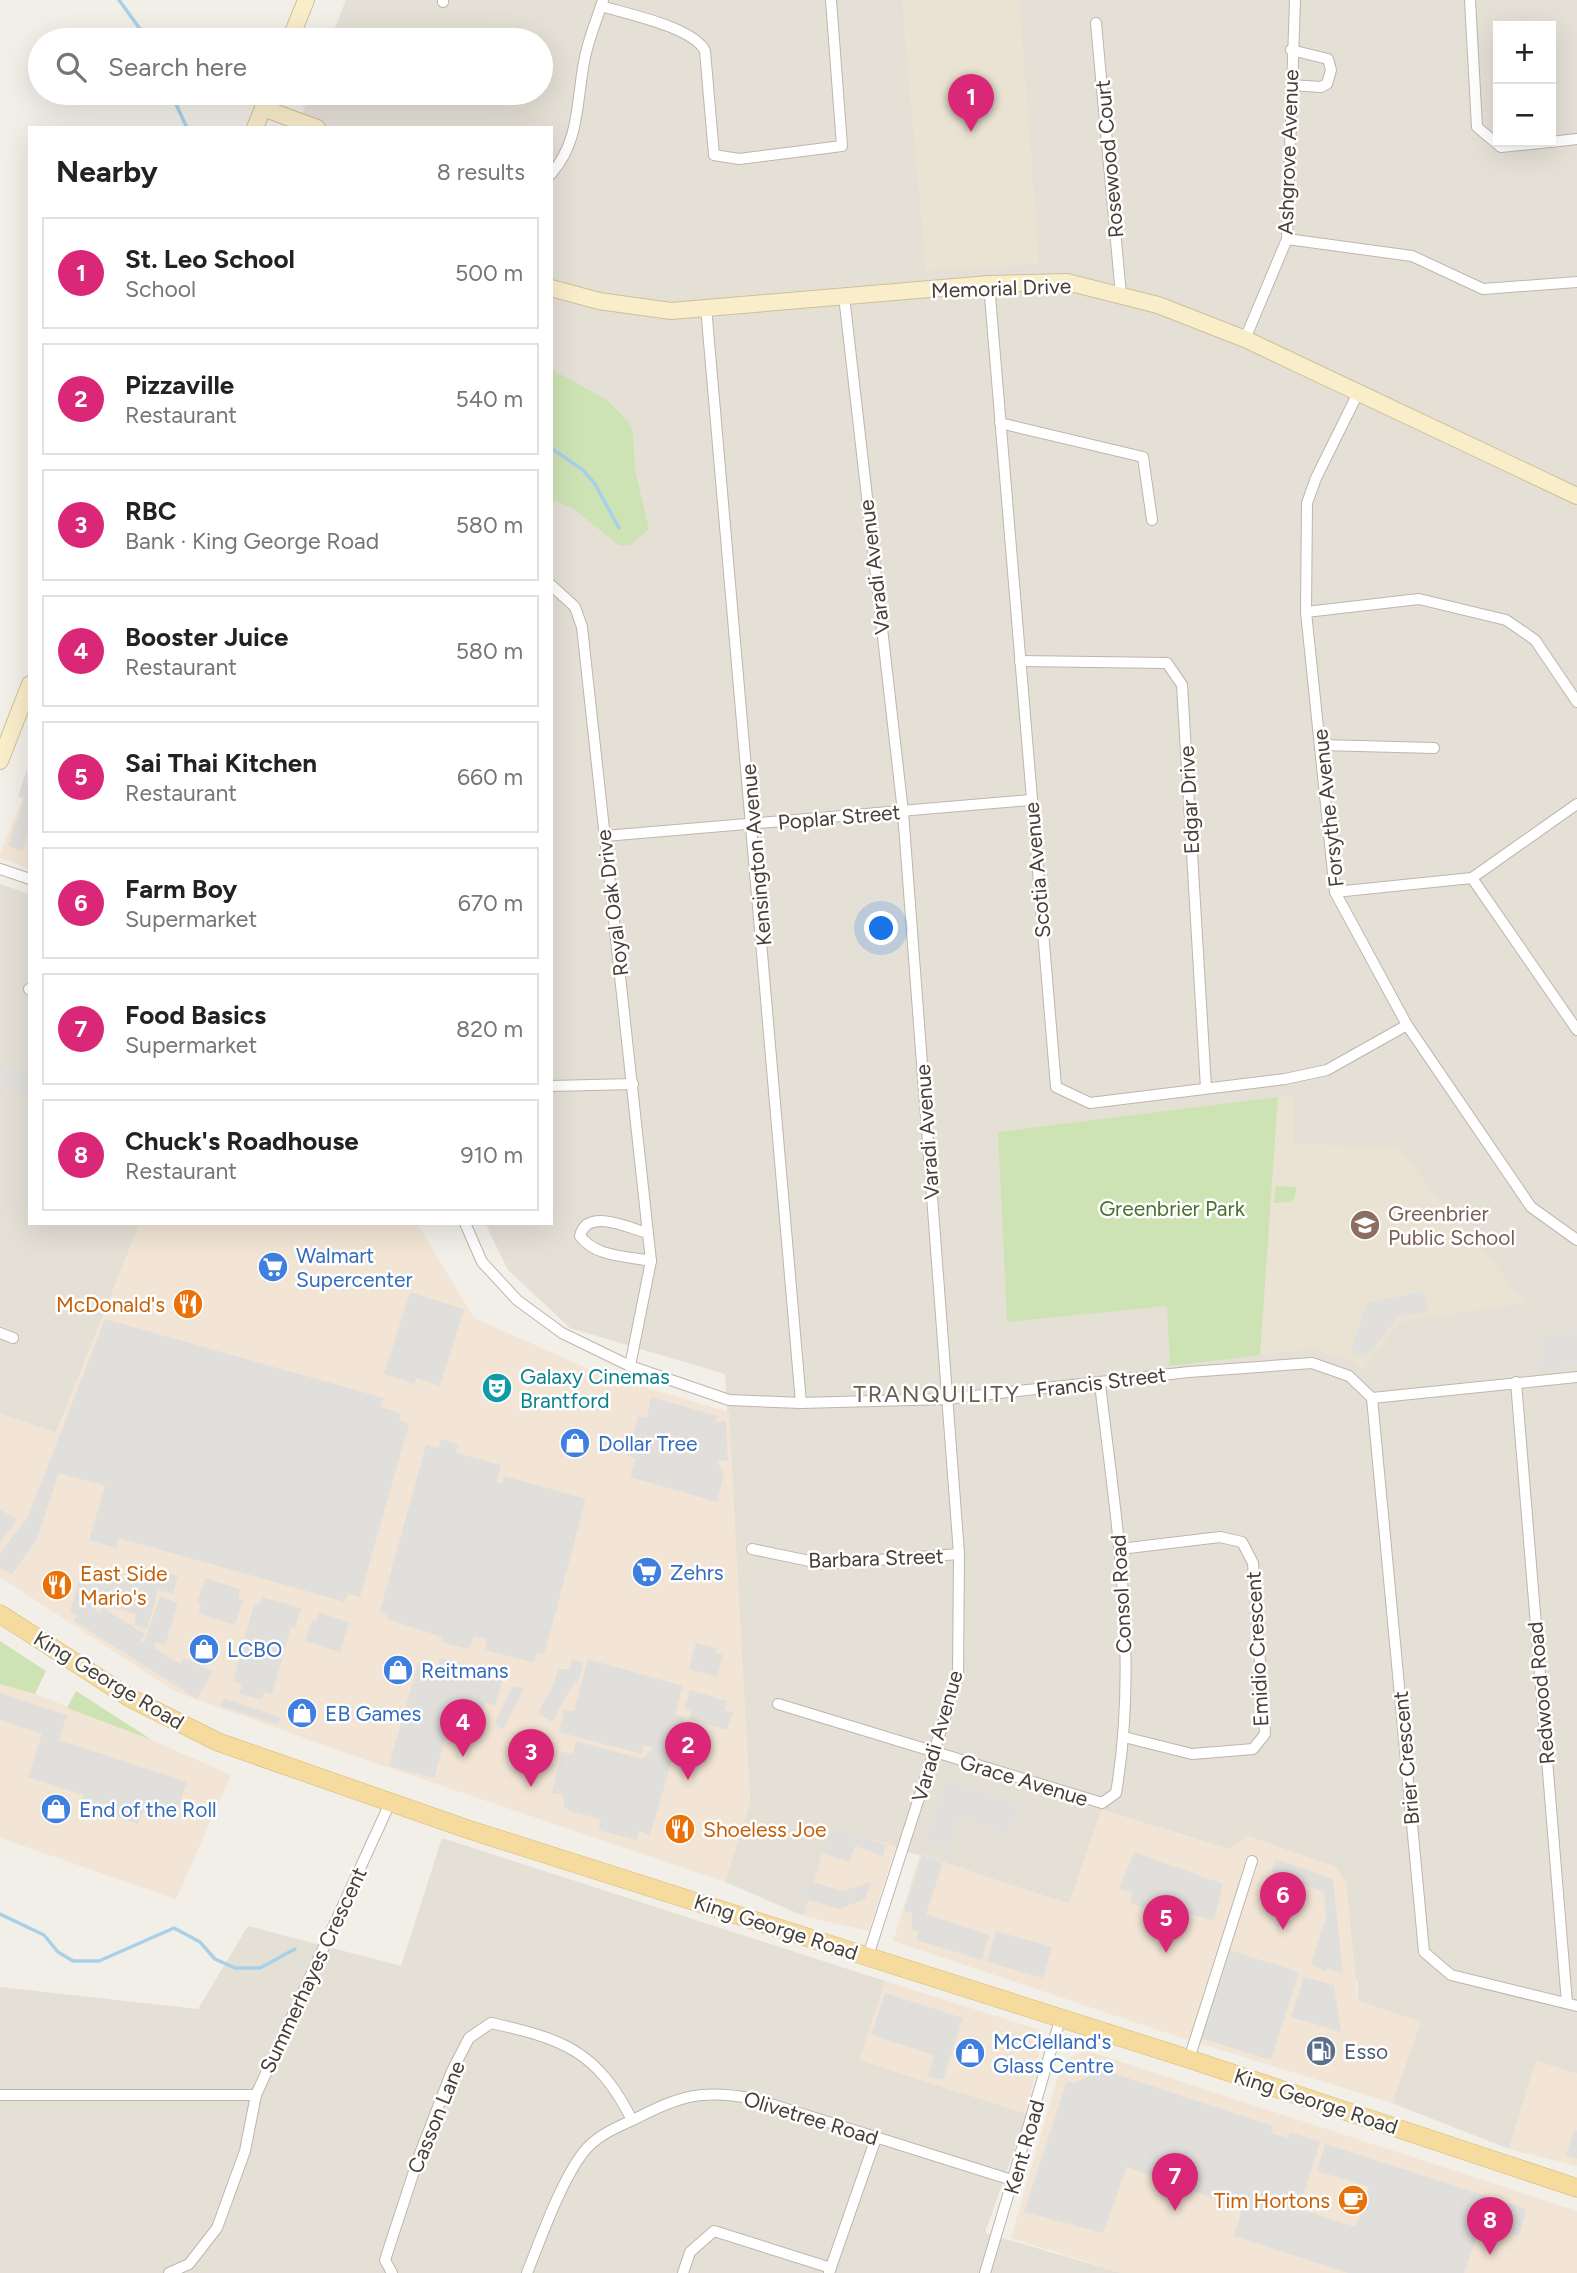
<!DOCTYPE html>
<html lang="en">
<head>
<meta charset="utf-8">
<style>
	body { margin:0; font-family:Figtree,sans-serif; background:#f6f6f6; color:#222 }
	.controls { position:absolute; right:21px; top:21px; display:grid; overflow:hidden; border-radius:0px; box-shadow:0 7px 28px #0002 }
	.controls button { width:63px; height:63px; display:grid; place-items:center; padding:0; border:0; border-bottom:2px solid #e0e0e0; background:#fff; color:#222; font:35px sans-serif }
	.you { position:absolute; left:882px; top:929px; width:24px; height:24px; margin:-18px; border:5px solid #fff; border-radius:50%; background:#1a73e8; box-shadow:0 0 0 10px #1a73e833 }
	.badge { display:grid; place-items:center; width:46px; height:46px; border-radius:50%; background:#db2777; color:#fff; font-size:23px; font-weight:700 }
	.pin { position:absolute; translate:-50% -58px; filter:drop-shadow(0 2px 4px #0008) }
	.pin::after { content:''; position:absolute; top:37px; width:24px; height:21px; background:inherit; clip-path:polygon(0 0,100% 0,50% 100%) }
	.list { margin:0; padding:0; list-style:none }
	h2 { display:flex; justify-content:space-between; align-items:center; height:91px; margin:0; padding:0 28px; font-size:30px }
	h2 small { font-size:23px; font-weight:400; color:#767676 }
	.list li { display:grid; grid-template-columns:46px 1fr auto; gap:21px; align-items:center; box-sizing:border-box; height:112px; margin:0 14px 14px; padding:0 14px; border:2px solid #e0e0e0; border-radius:0px }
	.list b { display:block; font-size:26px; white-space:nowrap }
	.list p { margin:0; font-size:23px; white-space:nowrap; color:#767676 }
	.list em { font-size:23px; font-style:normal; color:#767676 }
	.icon { flex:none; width:38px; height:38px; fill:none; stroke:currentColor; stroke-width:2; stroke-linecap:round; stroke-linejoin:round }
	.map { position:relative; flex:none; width:1577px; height:2273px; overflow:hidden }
	.search { position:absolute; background:#fff; box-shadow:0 7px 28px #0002; left:28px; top:28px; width:525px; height:77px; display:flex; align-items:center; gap:18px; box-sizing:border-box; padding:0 24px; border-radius:38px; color:#767676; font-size:26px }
	.panel { position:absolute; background:#fff; box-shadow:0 7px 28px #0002; left:28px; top:126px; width:525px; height:1099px; border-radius:0px }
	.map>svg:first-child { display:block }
	.residential { fill:#e5e0d6; fill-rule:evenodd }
	.commercial { fill:#f2e5d5 }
	.education { fill:#eae3d3 }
	.green { fill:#cee3b4 }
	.parking { fill:#e1dfdc }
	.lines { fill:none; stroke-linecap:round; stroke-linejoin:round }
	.stream { stroke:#a9d0e9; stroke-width:3.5 }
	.minor-casing { stroke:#bdb6ab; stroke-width:12 }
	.secondary-casing { stroke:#cec09b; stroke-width:18 }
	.primary-casing { stroke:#d8b86f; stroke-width:19 }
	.minor { stroke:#fff; stroke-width:10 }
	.secondary { stroke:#f9edca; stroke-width:16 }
	.primary { stroke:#f5db9e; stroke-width:18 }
	.labels { text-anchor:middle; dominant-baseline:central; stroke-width:5; stroke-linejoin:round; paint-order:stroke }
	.street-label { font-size:21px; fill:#453f37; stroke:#fff }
	.park-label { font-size:21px; fill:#497130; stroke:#fff }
	.education-label { font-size:21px; fill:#785e54; stroke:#fff; text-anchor:start }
	.shop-label { font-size:21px; fill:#366cbe; stroke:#fff; text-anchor:start }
	.food-label { font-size:21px; fill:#c56008; stroke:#fff; text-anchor:end }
	.culture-label { font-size:21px; fill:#0d838f; stroke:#fff; text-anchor:start }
	.service-label { font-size:21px; fill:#4e5e75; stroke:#fff; text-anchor:start }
	.neighbourhood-label { font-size:23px; letter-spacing:2px; fill:#665d4f; stroke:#fff }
</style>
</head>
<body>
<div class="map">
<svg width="1577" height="2273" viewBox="0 0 1577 2273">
	<rect width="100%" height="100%" fill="#f2efe8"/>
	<g class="residential">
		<path d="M 346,0 L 1577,0 L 1577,2074 L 1536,2061 L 1509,2149 L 1392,2103 L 1420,2022 L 1358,2001 L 1358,1983 L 1273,1846 L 1248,1836 L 1229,1849 L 1102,1810 L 1069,1904 L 831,1827 L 804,1916 L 725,1882 L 750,1802 L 725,1374 L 570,1328 L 508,1270 L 485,1223 L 551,1223 L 551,128 L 297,128 L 310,93 L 541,93 L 541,40 L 330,40 ZM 1498,26 L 1551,26 L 1551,142 L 1498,142 Z"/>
		<polygon points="0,884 30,894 30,1223 140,1223 56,1433 0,1414"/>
		<polygon points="442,1838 885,1981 860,2060 1027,2114 985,2233 1122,2273 0,2273 0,1987 198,2009 248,1926 401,1966"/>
	</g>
	<g class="commercial">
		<polygon points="30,780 30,869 0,858 0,854"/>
		<polygon points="140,1223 417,1223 474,1318 600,1374 729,1412 750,1802 725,1882 360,1758 176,1692 0,1577 0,1414 56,1433"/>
		<polygon points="0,1684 35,1694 152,1740 231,1775 176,1899 0,1838"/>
		<polygon points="1101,1810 1229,1849 1248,1836 1334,1866 1346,1881 1358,2001 1421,2022 1392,2103 1179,2037 893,1941 920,1854 1069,1904"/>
		<polygon points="830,1827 896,1846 869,1931 804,1916"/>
		<polygon points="885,1981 1043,2031 1027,2114 860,2060"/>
		<polygon points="1085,2050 1577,2211 1577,2273 1122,2273 1011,2238 1062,2062"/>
		<polygon points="1536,2061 1577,2074 1577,2166 1509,2149"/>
	</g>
	<g class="education">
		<polygon points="902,0 1019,0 1039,264 926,271"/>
		<polygon points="1294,1095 1293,1144 1397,1148 1526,1303 1399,1322 1362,1370 1349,1360 1315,1349 1260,1355 1278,1097"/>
	</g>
	<g class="green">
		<polygon points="551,369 607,400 628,421 633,433 635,470 649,529 630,545 620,546 571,507 551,500"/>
		<polygon points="1278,1097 1260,1355 1170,1366 1167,1306 1007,1322 998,1132"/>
		<polygon points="1276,1186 1296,1187 1295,1198 1290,1202 1273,1203"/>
		<polygon points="0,1641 46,1671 35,1694 0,1684"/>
		<polygon points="76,1691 152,1740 67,1708"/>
	</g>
	<g class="parking">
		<polygon points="27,769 30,828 22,851 8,846 24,799 18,796"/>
		<polygon points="0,1065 30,1074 30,1096 2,1087 0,1094"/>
		<polygon points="1424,1291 1428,1312 1398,1317 1365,1358 1351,1351 1367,1303"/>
		<polygon points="410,1292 464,1309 440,1386 416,1378 414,1384 384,1374"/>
		<polygon points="105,1319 384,1398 381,1407 401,1413 399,1421 409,1424 360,1597 348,1594 345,1602 119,1538 116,1548 89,1540 105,1486 59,1473 37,1539 12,1574 0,1568 0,1554 28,1516"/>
		<polygon points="1577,1330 1577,1366 1541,1369 1538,1338"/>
		<polygon points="651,1397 717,1416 715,1423 726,1421 728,1461 716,1460 724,1474 717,1502 630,1477 636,1458 627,1456 638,1416 647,1418"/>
		<polygon points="441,1439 458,1444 456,1453 501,1465 497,1482 503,1483 504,1476 586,1499 544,1655 537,1653 534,1663 485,1650 487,1639 474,1636 469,1649 441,1642 442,1637 387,1619 388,1614 380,1611 426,1445 438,1448"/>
		<polygon points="0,1509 17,1520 0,1543"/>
		<polygon points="130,1563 178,1576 173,1594 158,1590 147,1629 134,1625 136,1614 98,1603 94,1608 98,1614 103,1608 145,1634 140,1641 144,1643 160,1596 178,1603 165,1645 155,1642 155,1649 180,1664 184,1658 213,1671 197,1699 74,1621 77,1614 70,1612 80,1577 105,1584 107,1577 124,1582"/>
		<polygon points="205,1578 240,1589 238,1598 243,1600 235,1625 198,1613 201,1604 197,1602"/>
		<polygon points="262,1597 301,1608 295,1628 291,1627 272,1694 264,1692 262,1700 239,1694 242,1684 233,1681 254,1604 259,1605"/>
		<polygon points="319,1613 349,1622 340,1652 305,1641 312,1620 316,1621"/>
		<polygon points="696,1643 716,1648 715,1653 723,1655 717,1677 689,1669"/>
		<polygon points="440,1658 504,1675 495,1706 485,1703 477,1733 449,1725 434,1778 389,1766 418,1663 437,1668"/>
		<polygon points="572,1659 583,1662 579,1680 574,1683 552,1722 538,1713 553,1686 558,1669 570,1669"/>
		<polygon points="588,1659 683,1686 675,1714 685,1717 650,1835 639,1831 637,1840 598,1830 601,1819 570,1811 564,1807 563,1795 552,1793 562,1752 573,1754 576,1741 642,1759 654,1748 644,1745 642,1754 559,1732 564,1710 574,1711"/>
		<polygon points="513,1686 524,1689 503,1730 495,1723"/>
		<polygon points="690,1690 727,1701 725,1710 733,1712 727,1730 689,1719 692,1710 684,1708"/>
		<polygon points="0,1693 67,1715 59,1740 187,1782 174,1821 143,1810 138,1824 80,1805 83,1795 28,1777 42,1734 0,1720"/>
		<polygon points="223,1698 280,1717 278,1725 221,1706"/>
		<polygon points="536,1735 551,1745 546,1754 530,1744"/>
		<polygon points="946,1780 1020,1805 1010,1834 960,1817 948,1850 925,1842"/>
		<polygon points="831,1826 886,1845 883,1856 855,1846 849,1862 822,1853"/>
		<polygon points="1134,1852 1223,1884 1214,1921 1183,1912 1179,1921 1130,1903 1132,1893 1119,1889"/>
		<polygon points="922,1855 943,1863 926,1914 989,1935 982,1960 916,1940 918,1932 912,1930 912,1913 904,1911"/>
		<polygon points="1276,1859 1333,1879 1343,1974 1327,1968 1326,1972 1311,1964 1326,1917 1324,1892 1271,1872"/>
		<polygon points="809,1881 843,1891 871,1882 865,1899 839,1909 803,1898"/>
		<polygon points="996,1931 1052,1947 1043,1978 987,1962"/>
		<polygon points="1226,1949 1299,1972 1271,2060 1197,2037"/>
		<polygon points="1304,1977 1334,1985 1341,2032 1291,2017"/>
		<polygon points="885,1993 963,2018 943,2080 928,2076 934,2055 871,2035"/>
		<polygon points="1094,2067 1273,2126 1271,2133 1288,2138 1290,2132 1320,2142 1299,2209 1356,2227 1369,2187 1317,2171 1325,2144 1527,2209 1519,2236 1482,2223 1464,2273 1348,2273 1234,2236 1242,2209 1127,2167 1103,2233 1024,2212 1067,2081 1074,2083 1090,2076"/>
		<polygon points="1574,2130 1577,2131 1577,2159 1566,2155"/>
	</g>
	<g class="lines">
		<g class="stream">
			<polyline points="119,0 148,40"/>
			<polyline points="171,93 187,128"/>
			<polyline points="551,448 583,470 595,484 619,528"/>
			<polyline points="0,1914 44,1935 58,1952 73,1961 99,1961 174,1928 200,1942 215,1959 235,1968 260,1968 295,1949"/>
		</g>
		<g class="minor-casing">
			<g id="minor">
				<polyline points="1470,0 1477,127 1501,147 1550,142"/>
				<polyline points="443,2 443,0"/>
				<path d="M 601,6 C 627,14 693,27 705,51 L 714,155 L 739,159 L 842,146 L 831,0"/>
				<polyline points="1096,23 1121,295"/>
				<polyline points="1291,85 1321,87 1327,84 1331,70 1328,59 1291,50"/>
				<polyline points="1551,142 1577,139"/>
				<path d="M 551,174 C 581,140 576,99 585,57 C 589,38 597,19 603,0"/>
				<polyline points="1287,239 1412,256 1483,289 1577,282"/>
				<polyline points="989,284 1056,1087 1090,1103 1285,1079 1327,1070 1407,1025"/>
				<polyline points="844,296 903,812 959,1554 958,1677 868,1956"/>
				<polyline points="706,307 801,1403"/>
				<polyline points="1245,339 1287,239 1295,0"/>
				<polyline points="1358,393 1316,478 1307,503 1306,612 1335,892 1407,1025 1531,1207 1577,1240"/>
				<polyline points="1000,423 1143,457 1152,520"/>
				<polyline points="551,585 575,607 582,627 651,1261 630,1366"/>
				<polyline points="1306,612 1419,599 1506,620 1535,640 1577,702"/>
				<polyline points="1020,661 1167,663 1182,685 1206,1088"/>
				<polyline points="1321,745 1434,748"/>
				<polyline points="605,836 1030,800"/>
				<polyline points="0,869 30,879"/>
				<polyline points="1472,878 1577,1030"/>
				<polyline points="1335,892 1472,878 1577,804"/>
				<polyline points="29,989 30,990"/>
				<polyline points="551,1086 633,1084"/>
				<polyline points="465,1223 482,1262 517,1300 562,1333 630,1366 729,1400 801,1403 947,1399 1189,1372 1312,1363 1349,1376 1372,1398"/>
				<path d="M 648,1233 C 628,1228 587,1207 580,1236 C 595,1257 627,1256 651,1261"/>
				<polyline points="0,1333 13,1338"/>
				<polyline points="1516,1382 1567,2003"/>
				<polyline points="1372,1398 1424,1952 1451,1975 1577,2006"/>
				<polyline points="1372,1398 1577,1377"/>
				<polyline points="752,1549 824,1564 959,1554"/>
				<polyline points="1120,1549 1220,1537 1242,1542 1253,1563 1265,1734 1253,1749 1192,1754 1124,1737"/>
				<path d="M 778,1704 L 1102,1803 L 1116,1793 C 1139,1658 1116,1519 1100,1384"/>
				<polyline points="1189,2059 1252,1861"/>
				<polyline points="0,2095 256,2095"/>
				<polyline points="169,2273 189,2264 217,2228 245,2151 256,2095 390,1803"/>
				<path d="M 392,2273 L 385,2260 L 419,2156 L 452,2071 L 469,2038 L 491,2023 C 564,2039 597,2051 632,2120"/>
				<path d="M 527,2273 C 541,2238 563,2175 587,2148 C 599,2135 617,2127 633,2120 C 681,2095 701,2089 755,2099 L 1015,2181"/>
				<polyline points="683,2273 690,2252 714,2231 831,2268"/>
				<polyline points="829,2273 876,2138"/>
				<polyline points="985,2273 1060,2020"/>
			</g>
		</g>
		<g class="secondary-casing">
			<g id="secondary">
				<polyline points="290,40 306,0"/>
				<polyline points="263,108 317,128"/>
				<polyline points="255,128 269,93"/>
				<polyline points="551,288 599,301 671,311 989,284 1067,282 1158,305 1245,339 1577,496"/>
				<polyline points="0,761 30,684"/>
			</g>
		</g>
		<g class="primary-casing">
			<polyline id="primary" points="0,1614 130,1698 218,1742 467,1829 1189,2059 1577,2188"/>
		</g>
		<use href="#minor" class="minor"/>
		<use href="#secondary" class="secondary"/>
		<use href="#primary" class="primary"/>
	</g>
	<defs>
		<g id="school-disc" transform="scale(1.575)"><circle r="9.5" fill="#8d6e63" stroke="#fff"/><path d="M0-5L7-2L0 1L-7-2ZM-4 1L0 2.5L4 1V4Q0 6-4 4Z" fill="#fff"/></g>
		<g id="supermarket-disc" transform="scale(1.575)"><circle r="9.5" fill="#3f7fe0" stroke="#fff"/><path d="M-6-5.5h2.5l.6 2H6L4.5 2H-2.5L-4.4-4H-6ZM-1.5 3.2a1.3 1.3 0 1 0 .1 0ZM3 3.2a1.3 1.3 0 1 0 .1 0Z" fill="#fff"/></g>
		<g id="restaurant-disc" transform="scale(1.575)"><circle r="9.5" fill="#e8710a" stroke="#fff"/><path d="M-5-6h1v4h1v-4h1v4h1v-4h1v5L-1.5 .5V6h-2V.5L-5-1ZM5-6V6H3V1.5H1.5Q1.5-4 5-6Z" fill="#fff"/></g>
		<g id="theatre-disc" transform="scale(1.575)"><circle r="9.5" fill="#0f9aa8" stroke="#fff"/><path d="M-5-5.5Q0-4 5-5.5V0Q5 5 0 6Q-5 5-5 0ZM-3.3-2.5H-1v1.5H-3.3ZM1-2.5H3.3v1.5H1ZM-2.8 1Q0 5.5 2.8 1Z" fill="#fff"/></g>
		<g id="shop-disc" transform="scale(1.575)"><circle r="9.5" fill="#3f7fe0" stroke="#fff"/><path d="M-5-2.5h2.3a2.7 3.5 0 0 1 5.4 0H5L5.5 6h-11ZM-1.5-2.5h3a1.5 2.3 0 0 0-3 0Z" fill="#fff"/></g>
		<g id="fuel-disc" transform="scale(1.575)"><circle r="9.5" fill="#5c6f8a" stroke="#fff"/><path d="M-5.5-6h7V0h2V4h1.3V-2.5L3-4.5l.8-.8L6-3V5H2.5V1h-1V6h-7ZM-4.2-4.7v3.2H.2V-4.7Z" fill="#fff"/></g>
		<g id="cafe-disc" transform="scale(1.575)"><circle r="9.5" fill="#e8710a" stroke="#fff"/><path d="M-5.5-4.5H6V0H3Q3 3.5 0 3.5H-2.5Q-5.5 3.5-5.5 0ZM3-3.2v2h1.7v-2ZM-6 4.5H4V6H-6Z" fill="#fff"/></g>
	</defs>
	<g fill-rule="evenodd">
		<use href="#school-disc" x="1365" y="1225"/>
		<use href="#supermarket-disc" x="273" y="1267"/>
		<use href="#restaurant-disc" x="188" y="1304"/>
		<use href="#theatre-disc" x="497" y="1388"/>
		<use href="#shop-disc" x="575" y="1443"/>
		<use href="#supermarket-disc" x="647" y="1572"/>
		<use href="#restaurant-disc" x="57" y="1585"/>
		<use href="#shop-disc" x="204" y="1649"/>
		<use href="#shop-disc" x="398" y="1670"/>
		<use href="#shop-disc" x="302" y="1713"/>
		<use href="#shop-disc" x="56" y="1809"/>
		<use href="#restaurant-disc" x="680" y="1829"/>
		<use href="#fuel-disc" x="1321" y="2051"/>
		<use href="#shop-disc" x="970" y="2053"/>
		<use href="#cafe-disc" x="1353" y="2200"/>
	</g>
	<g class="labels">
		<g class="street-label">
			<text transform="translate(1288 152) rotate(-88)">Ashgrove Avenue</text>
			<text transform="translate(1109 159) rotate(-95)">Rosewood Court</text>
			<text transform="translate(1001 288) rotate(-2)">Memorial Drive</text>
			<text transform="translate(874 567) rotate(-97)">Varadi Avenue</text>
			<text transform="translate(1189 800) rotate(-93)">Edgar Drive</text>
			<text transform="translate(1328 808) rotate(-96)">Forsythe Avenue</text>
			<text transform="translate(839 817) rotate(-5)">Poplar Street</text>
			<text transform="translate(756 855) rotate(-95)">Kensington Avenue</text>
			<text transform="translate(1037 870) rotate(-95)">Scotia Avenue</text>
			<text transform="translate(612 903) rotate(-97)">Royal Oak Drive</text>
			<text transform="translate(927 1132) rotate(-94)">Varadi Avenue</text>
			<text transform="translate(1101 1382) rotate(-7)">Francis Street</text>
			<text transform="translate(876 1558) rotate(-2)">Barbara Street</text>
			<text transform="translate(1121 1594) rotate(-93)">Consol Road</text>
			<text transform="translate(1257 1649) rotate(-93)">Emidio Crescent</text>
			<text transform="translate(109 1680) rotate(31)">King George Road</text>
			<text transform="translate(1541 1693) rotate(-95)">Redwood Road</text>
			<text transform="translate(937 1736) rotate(-74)">Varadi Avenue</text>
			<text transform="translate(1406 1758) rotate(-95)">Brier Crescent</text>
			<text transform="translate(1024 1780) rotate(17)">Grace Avenue</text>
			<text transform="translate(776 1927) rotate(18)">King George Road</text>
			<text transform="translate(313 1970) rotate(-65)">Summerhayes Crescent</text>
			<text transform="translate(1316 2101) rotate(18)">King George Road</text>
			<text transform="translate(436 2117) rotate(-68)">Casson Lane</text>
			<text transform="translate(811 2118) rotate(17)">Olivetree Road</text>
			<text transform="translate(1024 2147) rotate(-74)">Kent Road</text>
		</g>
		<g class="park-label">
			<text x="1172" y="1208">Greenbrier Park</text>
		</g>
		<g class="education-label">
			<text x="1388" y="1213">Greenbrier<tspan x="1388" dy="24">Public School</tspan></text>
		</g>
		<g class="shop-label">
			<text x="296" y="1255">Walmart<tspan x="296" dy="24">Supercenter</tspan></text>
			<text x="598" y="1443">Dollar Tree</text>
			<text x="670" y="1572">Zehrs</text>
			<text x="227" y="1649">LCBO</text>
			<text x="421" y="1670">Reitmans</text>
			<text x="325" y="1713">EB Games</text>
			<text x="79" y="1809">End of the Roll</text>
			<text x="993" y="2041">McClelland's<tspan x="993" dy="24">Glass Centre</tspan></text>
		</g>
		<g class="food-label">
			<text x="165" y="1304">McDonald's</text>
			<text x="80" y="1573" text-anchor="start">East Side<tspan x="80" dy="24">Mario's</tspan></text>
			<text x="703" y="1829" text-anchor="start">Shoeless Joe</text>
			<text x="1330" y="2200">Tim Hortons</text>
		</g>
		<g class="culture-label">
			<text x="520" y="1376">Galaxy Cinemas<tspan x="520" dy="24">Brantford</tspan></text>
		</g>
		<g class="service-label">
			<text x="1344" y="2051">Esso</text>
		</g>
		<g class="neighbourhood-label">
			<text x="937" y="1394">TRANQUILITY</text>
		</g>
	</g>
</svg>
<div class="controls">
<button>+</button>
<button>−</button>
</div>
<div class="you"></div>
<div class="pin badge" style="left:971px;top:132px">1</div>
<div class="pin badge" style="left:688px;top:1780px">2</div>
<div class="pin badge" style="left:531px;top:1787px">3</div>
<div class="pin badge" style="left:463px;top:1757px">4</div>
<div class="pin badge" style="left:1166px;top:1953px">5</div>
<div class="pin badge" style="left:1283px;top:1930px">6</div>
<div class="pin badge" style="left:1175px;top:2211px">7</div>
<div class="pin badge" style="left:1490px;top:2255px">8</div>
<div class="search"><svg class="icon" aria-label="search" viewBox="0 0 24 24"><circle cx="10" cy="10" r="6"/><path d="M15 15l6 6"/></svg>Search here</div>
<section class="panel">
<h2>Nearby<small>8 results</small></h2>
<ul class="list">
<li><span class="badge">1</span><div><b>St. Leo School</b><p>School</p></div><em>500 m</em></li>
<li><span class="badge">2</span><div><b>Pizzaville</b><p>Restaurant</p></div><em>540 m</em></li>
<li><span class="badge">3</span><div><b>RBC</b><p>Bank · King George Road</p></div><em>580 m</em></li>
<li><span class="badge">4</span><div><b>Booster Juice</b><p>Restaurant</p></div><em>580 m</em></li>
<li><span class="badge">5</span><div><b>Sai Thai Kitchen</b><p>Restaurant</p></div><em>660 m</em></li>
<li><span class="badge">6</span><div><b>Farm Boy</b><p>Supermarket</p></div><em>670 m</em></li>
<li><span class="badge">7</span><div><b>Food Basics</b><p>Supermarket</p></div><em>820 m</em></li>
<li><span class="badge">8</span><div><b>Chuck's Roadhouse</b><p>Restaurant</p></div><em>910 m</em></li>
</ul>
</section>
</div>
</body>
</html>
